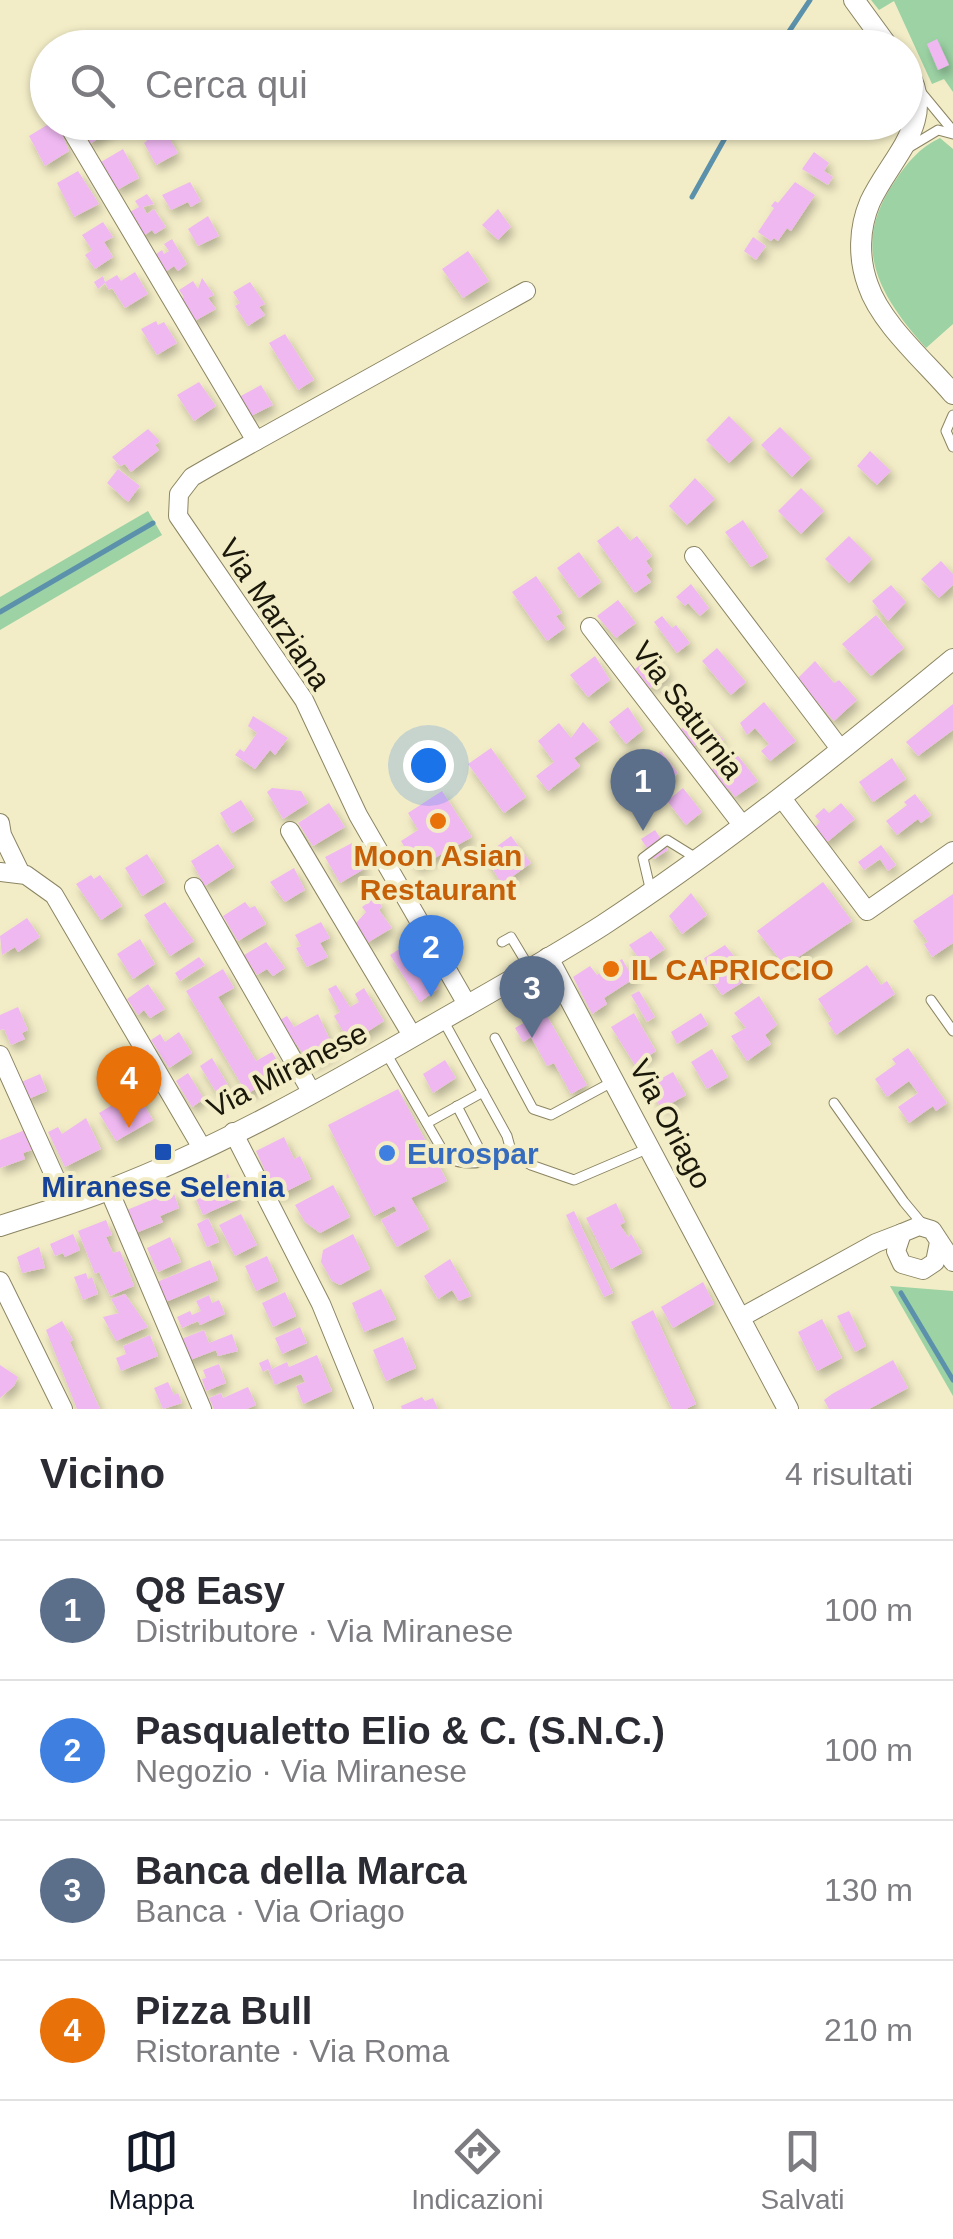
<!DOCTYPE html>
<html lang="it">
<head>
<meta charset="utf-8">
<style>
	body { margin:0; font-family:Helvetica,sans-serif; background:#f7f7f7; color:#2b2b33 }
	.you { position:absolute; left:428px; top:765px; width:35px; height:35px; margin:-25px; border:8px solid #fff; border-radius:50%; background:#1a73e8; box-shadow:0 0 0 15px #1a73e833 }
	.badge { display:grid; place-items:center; width:65px; height:65px; border-radius:50%; background:#111827; color:#fff; font-size:32px; font-weight:700 }
	.pin { position:absolute; translate:-50% -82px; filter:drop-shadow(0 2px 5px #0008) }
	.pin::after { content:''; position:absolute; top:52px; width:35px; height:30px; background:inherit; clip-path:polygon(0 0,100% 0,50% 100%) }
	.list { margin:0; padding:0; list-style:none }
	h2 { display:flex; justify-content:space-between; align-items:center; height:130px; margin:0; padding:0 40px; font-size:42px }
	h2 small { font-size:32px; font-weight:400; color:#7c7c81 }
	.list li { display:grid; grid-template-columns:65px 1fr auto; gap:30px; align-items:center; box-sizing:border-box; height:140px; padding:0 40px; border-top:2px solid #e1e1e2 }
	.list b { display:block; font-size:38px; white-space:nowrap }
	.list p { margin:0; font-size:32px; white-space:nowrap; color:#7c7c81 }
	.list em { font-size:32px; font-style:normal; color:#7c7c81 }
	.icon { flex:none; width:55px; height:55px; fill:none; stroke:currentColor; stroke-width:2; stroke-linecap:round; stroke-linejoin:round }
	.map { position:relative; flex:none; width:953px; height:1409px; overflow:hidden }
	.search { position:absolute; background:#fff; box-shadow:0 2px 8px #0004; left:30px; right:30px; top:30px; height:110px; display:flex; align-items:center; gap:25px; box-sizing:border-box; padding:0 35px; border-radius:55px; color:#7c7c81; font-size:38px }
	.sheet { height:690px; background:#fff }
	nav { display:flex; justify-content:space-around; align-items:center; box-sizing:border-box; height:140px; border-top:2px solid #e1e1e2; background:#fff; font-size:28px; color:#7c7c81 }
	nav a { display:grid; justify-items:center; gap:5px }
	nav .on { color:#111827 }
	.map>svg:first-child { display:block }
	.green { fill:#9cd2a4 }
	.lines { fill:none; stroke-linecap:round; stroke-linejoin:round }
	.stream { stroke:#5c91ab; stroke-width:5 }
	.building { fill:#efb8f1; filter:url(#shadow) }
	.service-casing { stroke:#8b8563; stroke-width:11 }
	.minor-casing { stroke:#8b8563; stroke-width:20 }
	.tertiary-casing { stroke:#8b8563; stroke-width:22 }
	.service { stroke:#fff; stroke-width:9 }
	.minor { stroke:#fff; stroke-width:18 }
	.tertiary { stroke:#fff; stroke-width:20 }
	.food-dot { fill:#e8710a; stroke:#f3edc7; stroke-width:4 }
	.transit-dot { fill:#1a4fb4; stroke:#f3edc7; stroke-width:4 }
	.shop-dot { fill:#3f7fe0; stroke:#f3edc7; stroke-width:4 }
	.labels { text-anchor:middle; dominant-baseline:central; stroke-width:8; stroke-linejoin:round; paint-order:stroke }
	.street-label { font-size:30px; fill:#1a180a; stroke:#f3edc7 }
	.food-label { font-size:30px; font-weight:bold; fill:#c56008; stroke:#f3edc7 }
	.shop-label { font-size:30px; font-weight:bold; fill:#366cbe; stroke:#f3edc7; text-anchor:start }
	.transit-label { font-size:30px; font-weight:bold; fill:#164399; stroke:#f3edc7 }
</style>
</head>
<body>
<div class="map">
<svg width="953" height="1409" viewBox="0 0 953 1409">
	<defs>
		<filter id="shadow"><feDropShadow dx="3.5" dy="6" stdDeviation="5" flood-color="#0004"/></filter>
	</defs>
	<rect width="100%" height="100%" fill="#f3edc7"/>
	<g class="green">
		<polygon points="871,0 953,0 953,92 944,79 932,84 894,1 879,10"/>
		<path d="M 940,138 L 953,149 L 953,324 L 926,348 C 880,296 849,247 895,181 C 907,163 920,147 940,138 Z"/>
		<polygon points="148,511 162,535 0,630 0,597"/>
		<polygon points="890,1286 953,1291 953,1396"/>
	</g>
	<g class="lines">
		<g class="stream">
			<polyline points="778,48 810,0"/>
			<polyline points="692,197 734,122"/>
			<polyline points="0,612 153,523"/>
			<polyline points="901,1293 953,1380"/>
		</g>
	</g>
	<g class="building">
		<polygon points="937,39 949,65 938,70 927,44"/>
		<polygon points="52,122 60,122 65,130 61,132 69,151 45,166 29,136"/>
		<polygon points="77,122 109,122 113,128 90,144"/>
		<polygon points="163,127 178,153 156,165 144,143 147,141 144,137"/>
		<polygon points="123,149 139,178 117,190 101,162"/>
		<polygon points="814,152 829,163 824,171 833,177 828,185 802,169"/>
		<polygon points="78,171 99,204 74,217 57,183"/>
		<polygon points="190,182 201,201 191,207 188,202 171,210 162,195"/>
		<polygon points="795,182 815,195 791,231 787,228 778,241 774,238 771,241 758,232 774,208 771,206 775,201 778,203"/>
		<polygon points="147,194 154,204 143,207 147,214 154,209 166,227 155,234 152,230 142,237 128,213 139,207 135,201"/>
		<polygon points="498,209 511,227 498,240 482,225"/>
		<polygon points="208,216 219,236 198,246 188,229"/>
		<polygon points="103,222 113,237 104,242 113,257 95,269 85,255 92,250 82,235"/>
		<polygon points="753,237 766,246 756,260 744,251"/>
		<polygon points="172,239 187,264 178,271 174,266 164,273 153,256 162,250 164,254 169,251 164,244"/>
		<polygon points="468,251 489,281 463,298 442,269"/>
		<polygon points="135,272 148,294 125,308 112,288 109,290 105,283 98,289 94,282 103,276 105,282 117,275 121,281"/>
		<polygon points="202,278 214,295 208,298 216,309 193,322 179,300 184,297 179,290 193,281 198,289"/>
		<polygon points="250,282 265,304 259,307 265,315 248,326 235,306 240,303 233,292"/>
		<polygon points="156,321 158,325 164,322 177,343 157,355 141,329"/>
		<polygon points="285,334 314,380 298,390 269,343"/>
		<polygon points="199,382 216,406 194,421 177,395"/>
		<polygon points="261,385 273,405 251,416 239,397"/>
		<polygon points="729,416 753,440 729,463 706,440"/>
		<polygon points="780,427 811,458 792,477 761,445"/>
		<polygon points="148,429 160,441 155,445 159,450 131,472 125,464 120,466 112,457"/>
		<polygon points="870,451 891,471 877,485 857,466"/>
		<polygon points="118,469 140,486 128,502 107,483"/>
		<polygon points="695,478 715,499 687,525 669,506"/>
		<polygon points="801,488 824,511 801,534 778,511"/>
		<polygon points="743,520 768,557 751,567 725,532"/>
		<polygon points="618,526 630,541 637,536 652,556 646,561 652,570 646,575 651,582 635,593 597,541"/>
		<polygon points="849,536 872,559 849,583 825,559"/>
		<polygon points="579,552 601,582 579,598 557,568"/>
		<polygon points="941,561 953,574 953,585 939,598 921,579"/>
		<polygon points="536,576 562,613 556,616 565,628 547,641 512,592"/>
		<polygon points="691,584 709,608 700,616 688,603 685,606 676,597"/>
		<polygon points="891,585 906,602 888,621 872,601"/>
		<polygon points="618,600 636,623 616,638 597,616"/>
		<polygon points="876,615 904,648 871,676 842,644"/>
		<polygon points="662,616 672,628 676,625 690,643 677,653 654,622"/>
		<polygon points="717,648 746,682 731,695 702,661"/>
		<polygon points="655,654 670,674 650,688 635,669"/>
		<polygon points="595,656 610,680 588,697 570,675"/>
		<polygon points="815,661 834,683 839,680 857,700 834,721 797,679"/>
		<polygon points="764,702 796,741 770,761 761,751 769,744 755,728 747,735 740,723"/>
		<polygon points="953,704 953,730 918,756 906,742"/>
		<polygon points="628,707 643,730 626,744 609,722"/>
		<polygon points="701,715 724,740 712,749 704,739 694,746 681,729"/>
		<polygon points="253,716 288,738 275,755 270,750 255,769 235,755 240,749 244,752 257,733 248,726"/>
		<polygon points="583,722 599,740 574,758 580,766 548,791 536,776 554,762 538,741 559,723 571,738"/>
		<polygon points="491,748 526,797 504,813 468,764"/>
		<polygon points="661,751 678,773 657,789 640,768"/>
		<polygon points="735,752 758,781 735,797 728,788 725,790 711,770"/>
		<polygon points="892,758 906,779 873,802 859,782"/>
		<polygon points="272,788 301,791 308,803 283,819 267,792"/>
		<polygon points="683,788 702,812 686,825 667,801"/>
		<polygon points="442,791 472,837 417,868 401,841 418,830 408,813"/>
		<polygon points="915,794 931,815 921,823 918,819 897,835 886,821 907,805 904,802"/>
		<polygon points="241,800 254,820 232,833 220,813"/>
		<polygon points="329,803 345,827 313,846 298,823"/>
		<polygon points="841,803 855,819 826,843 814,828 820,822 815,816 824,808 829,813"/>
		<polygon points="655,830 668,850 654,859 641,839"/>
		<polygon points="511,836 531,863 502,884 484,856"/>
		<polygon points="352,843 366,868 340,883 325,857"/>
		<polygon points="218,844 234,867 205,886 191,861"/>
		<polygon points="881,845 896,865 888,871 880,859 864,870 858,862"/>
		<polygon points="147,854 165,882 142,896 125,868"/>
		<polygon points="294,868 305,890 285,902 270,882"/>
		<polygon points="91,875 94,879 100,875 122,906 101,920 76,884"/>
		<polygon points="823,882 852,921 785,966 757,931"/>
		<polygon points="691,893 707,915 682,934 669,916"/>
		<polygon points="953,894 953,943 932,957 924,944 928,942 913,921"/>
		<polygon points="376,897 382,907 379,910 392,928 367,943 356,923 366,912 362,907"/>
		<polygon points="165,902 194,941 170,956 144,915"/>
		<polygon points="245,902 250,908 255,906 266,924 238,941 223,916"/>
		<polygon points="27,918 40,937 18,952 15,947 2,955 0,936"/>
		<polygon points="321,922 330,938 320,943 328,957 307,967 296,948 301,946 295,935"/>
		<polygon points="651,931 665,949 643,964 629,945"/>
		<polygon points="140,939 155,964 133,979 117,954"/>
		<polygon points="266,942 285,968 273,976 267,969 257,975 244,955"/>
		<polygon points="409,943 439,988 420,1002 390,955"/>
		<polygon points="725,945 751,977 722,995 698,962"/>
		<polygon points="199,957 205,965 180,981 175,973"/>
		<polygon points="622,959 629,971 634,968 638,976 604,998 607,1004 592,1014 573,977 590,966 597,975"/>
		<polygon points="867,965 881,985 887,981 895,994 836,1035 828,1023 832,1020 818,999"/>
		<polygon points="223,969 234,988 218,997 256,1061 272,1052 284,1072 247,1094 186,991"/>
		<polygon points="148,984 165,1009 150,1018 144,1010 138,1015 127,999"/>
		<polygon points="336,985 350,1007 359,1002 355,994 364,988 384,1021 350,1043 334,1016 340,1012 328,989"/>
		<polygon points="639,991 655,1017 647,1022 631,995"/>
		<polygon points="759,996 777,1025 765,1035 771,1044 747,1061 731,1036 746,1028 734,1013"/>
		<polygon points="18,1007 28,1030 22,1033 25,1039 11,1045 4,1029 0,1030 0,1015"/>
		<polygon points="544,1011 587,1085 571,1094 554,1063 547,1066 531,1037 523,1042 515,1028"/>
		<polygon points="634,1013 656,1051 635,1065 611,1027"/>
		<polygon points="701,1013 708,1025 677,1044 671,1032"/>
		<polygon points="318,1014 335,1051 310,1065 297,1045 285,1039 278,1021 287,1016 294,1027"/>
		<polygon points="179,1032 192,1053 169,1068 151,1040 160,1034 165,1042"/>
		<polygon points="908,1048 947,1103 936,1111 933,1106 909,1123 898,1107 918,1093 909,1081 887,1097 875,1079 896,1064 892,1059"/>
		<polygon points="712,1049 728,1077 707,1089 691,1062"/>
		<polygon points="212,1058 228,1085 216,1092 200,1066"/>
		<polygon points="445,1060 456,1078 433,1093 423,1074"/>
		<polygon points="673,1072 686,1095 661,1109 649,1085"/>
		<polygon points="188,1073 204,1099 192,1107 176,1081"/>
		<polygon points="40,1074 47,1091 26,1100 19,1083"/>
		<polygon points="398,1089 447,1181 411,1198 429,1229 397,1247 381,1220 397,1211 394,1206 374,1216 328,1125"/>
		<polygon points="136,1091 153,1120 116,1141 99,1113"/>
		<polygon points="86,1118 101,1149 65,1167 48,1132 58,1127 62,1134"/>
		<polygon points="25,1130 32,1150 23,1153 25,1159 0,1168 0,1140"/>
		<polygon points="284,1137 294,1159 300,1156 311,1179 277,1196 256,1151"/>
		<polygon points="228,1174 239,1199 203,1215 192,1190"/>
		<polygon points="333,1185 350,1217 320,1233 305,1222 295,1205"/>
		<polygon points="173,1191 179,1208 160,1216 163,1222 131,1235 122,1212"/>
		<polygon points="616,1203 625,1222 620,1225 628,1237 631,1234 642,1253 611,1269 586,1218"/>
		<polygon points="574,1211 613,1293 604,1297 566,1215"/>
		<polygon points="241,1214 257,1245 235,1256 219,1225"/>
		<polygon points="208,1218 219,1242 207,1247 197,1224"/>
		<polygon points="106,1220 112,1235 106,1237 113,1253 120,1251 134,1286 110,1296 99,1272 95,1274 78,1231"/>
		<polygon points="73,1234 80,1250 65,1257 63,1253 55,1256 50,1244"/>
		<polygon points="353,1234 370,1269 340,1285 332,1281 321,1262 323,1250"/>
		<polygon points="170,1237 181,1262 158,1272 147,1248"/>
		<polygon points="39,1247 45,1268 22,1273 17,1257"/>
		<polygon points="267,1256 278,1281 256,1291 245,1266"/>
		<polygon points="450,1259 471,1296 459,1301 452,1290 438,1299 424,1276"/>
		<polygon points="210,1260 218,1280 161,1304 152,1284"/>
		<polygon points="86,1273 88,1279 92,1277 98,1294 83,1300 74,1277"/>
		<polygon points="703,1282 714,1304 673,1328 661,1307"/>
		<polygon points="381,1289 396,1319 364,1332 352,1303"/>
		<polygon points="285,1292 296,1316 273,1327 262,1303"/>
		<polygon points="125,1294 148,1327 116,1341 103,1317 119,1313 111,1299"/>
		<polygon points="209,1295 212,1303 219,1300 225,1314 200,1325 198,1321 182,1328 177,1317 190,1311 192,1315 201,1311 196,1301"/>
		<polygon points="653,1310 696,1404 686,1409 672,1409 631,1322"/>
		<polygon points="849,1311 866,1346 855,1352 837,1316"/>
		<polygon points="822,1319 842,1358 817,1371 798,1332"/>
		<polygon points="62,1321 73,1340 70,1342 100,1409 77,1409 46,1330"/>
		<polygon points="300,1327 307,1343 282,1354 275,1338"/>
		<polygon points="204,1330 209,1343 232,1334 238,1351 218,1356 216,1350 185,1362 179,1340"/>
		<polygon points="150,1335 158,1356 121,1371 116,1358 126,1354 123,1346"/>
		<polygon points="403,1337 416,1368 386,1381 373,1350"/>
		<polygon points="317,1355 332,1391 303,1404 296,1386 305,1382 301,1374 275,1385 268,1369 263,1372 259,1363 268,1359 272,1369 287,1362 289,1367"/>
		<polygon points="893,1360 908,1388 869,1409 829,1409 824,1400 832,1394"/>
		<polygon points="219,1364 226,1383 206,1391 202,1379 206,1378 203,1370"/>
		<polygon points="0,1365 18,1377 14,1386 0,1398"/>
		<polygon points="168,1382 174,1395 178,1393 182,1403 163,1409 154,1388"/>
		<polygon points="248,1387 256,1405 247,1409 214,1409 209,1398 221,1393 223,1398"/>
		<polygon points="422,1397 425,1401 433,1398 438,1409 402,1409 401,1406"/>
	</g>
	<g class="lines">
		<g class="service-casing">
			<g id="service">
				<polyline points="920,91 953,131"/>
				<polyline points="908,148 938,130 953,134"/>
				<polyline points="953,415 946,431 953,447"/>
				<polyline points="651,892 643,858 667,840 696,858"/>
				<polyline points="502,942 511,937 529,967"/>
				<polyline points="931,1000 953,1031"/>
				<polyline points="495,1038 533,1109 551,1115 614,1081"/>
				<path d="M 386,1053 L 447,1158 C 467,1167 495,1164 510,1147 L 507,1136 L 443,1020"/>
				<polyline points="834,1103 904,1202 924,1226"/>
				<polyline points="457,1106 485,1160"/>
				<polyline points="427,1123 483,1092"/>
				<polyline points="507,1151 531,1165 574,1180 649,1148"/>
			</g>
		</g>
		<g class="minor-casing">
			<g id="minor">
				<polyline points="70,128 256,441"/>
				<polyline points="694,556 841,750"/>
				<polyline points="590,627 743,826"/>
				<polyline points="781,797 867,911 953,851"/>
				<polyline points="0,823 2,835 21,874"/>
				<polyline points="290,831 413,1037"/>
				<polyline points="0,872 26,875 54,895 202,1148"/>
				<polyline points="194,887 312,1093"/>
				<polyline points="468,1006 358,815 304,700 178,516 179,494 192,477 211,466 526,291"/>
				<polyline points="0,1055 67,1204"/>
				<polyline points="233,1132 321,1304 364,1409"/>
				<polyline points="109,1190 202,1409"/>
				<polyline points="939,1242 935,1262 923,1270 902,1264 896,1251 902,1233 919,1226 932,1230 953,1262"/>
				<polyline points="0,1281 63,1409"/>
				<polyline points="740,1318 876,1243 902,1233"/>
			</g>
		</g>
		<g class="tertiary-casing">
			<g id="tertiary">
				<polyline points="854,0 889,48"/>
				<path d="M 906,69 C 939,120 890,158 870,202 C 859,228 858,258 868,285 C 881,324 926,362 953,394"/>
				<polyline points="548,958 788,1409"/>
				<path d="M 0,1226 C 36,1214 73,1204 108,1190 C 218,1148 324,1088 426,1029 C 485,995 545,962 603,925 C 725,845 840,752 953,659"/>
			</g>
		</g>
		<use href="#service" class="service"/>
		<use href="#minor" class="minor"/>
		<use href="#tertiary" class="tertiary"/>
	</g>
	<g class="food-dot">
		<circle cx="438" cy="821" r="10"/>
		<circle cx="611" cy="969" r="10"/>
	</g>
	<rect class="transit-dot" x="153" y="1142" width="20" height="20" rx="5"/>
	<circle class="shop-dot" cx="387" cy="1153" r="10"/>
	<g class="labels">
		<g class="street-label">
			<text transform="translate(275 614) rotate(56)">Via Marziana</text>
			<text transform="translate(688 710) rotate(53)">Via Saturnia</text>
			<text transform="translate(287 1070) rotate(-27)">Via Miranese</text>
			<text transform="translate(671 1124) rotate(62)">Via Oriago</text>
		</g>
		<g class="food-label">
			<text x="438" y="855">Moon Asian<tspan x="438" dy="34">Restaurant</tspan></text>
			<text x="631" y="969" text-anchor="start">IL CAPRICCIO</text>
		</g>
		<g class="shop-label">
			<text x="407" y="1153">Eurospar</text>
		</g>
		<g class="transit-label">
			<text x="163" y="1186">Miranese Selenia</text>
		</g>
	</g>
</svg>
<div class="you"></div>
<div class="pin badge" style="left:643px;top:831px;background:#5c6f8a">1</div>
<div class="pin badge" style="left:431px;top:997px;background:#3f7fe0">2</div>
<div class="pin badge" style="left:532px;top:1038px;background:#5c6f8a">3</div>
<div class="pin badge" style="left:129px;top:1128px;background:#e8710a">4</div>
<div class="search"><svg class="icon" aria-label="search" viewBox="0 0 24 24"><circle cx="10" cy="10" r="6"/><path d="M15 15l6 6"/></svg>Cerca qui</div>
</div>
<section class="sheet">
<h2>Vicino<small>4 risultati</small></h2>
<ul class="list">
<li><span class="badge" style="background:#5c6f8a">1</span><div><b>Q8 Easy</b><p>Distributore · Via Miranese</p></div><em>100 m</em></li>
<li><span class="badge" style="background:#3f7fe0">2</span><div><b>Pasqualetto Elio &amp; C. (S.N.C.)</b><p>Negozio · Via Miranese</p></div><em>100 m</em></li>
<li><span class="badge" style="background:#5c6f8a">3</span><div><b>Banca della Marca</b><p>Banca · Via Oriago</p></div><em>130 m</em></li>
<li><span class="badge" style="background:#e8710a">4</span><div><b>Pizza Bull</b><p>Ristorante · Via Roma</p></div><em>210 m</em></li>
</ul>
</section>
<nav>
<a class="on"><svg class="icon" aria-label="map" viewBox="0 0 24 24"><path d="M3 6l6-2 6 2 6-2v14l-6 2-6-2-6 2zM9 4v14M15 6v14"/></svg>Mappa</a>
<a><svg class="icon" aria-label="directions" viewBox="0 0 24 24"><path d="M12 3l9 9-9 9-9-9zM9 14v-3h6M13 9l2 2-2 2"/></svg>Indicazioni</a>
<a><svg class="icon" aria-label="saved" viewBox="0 0 24 24"><path d="M7 4h10v16l-5-4-5 4z"/></svg>Salvati</a>
</nav>
</body>
</html>
